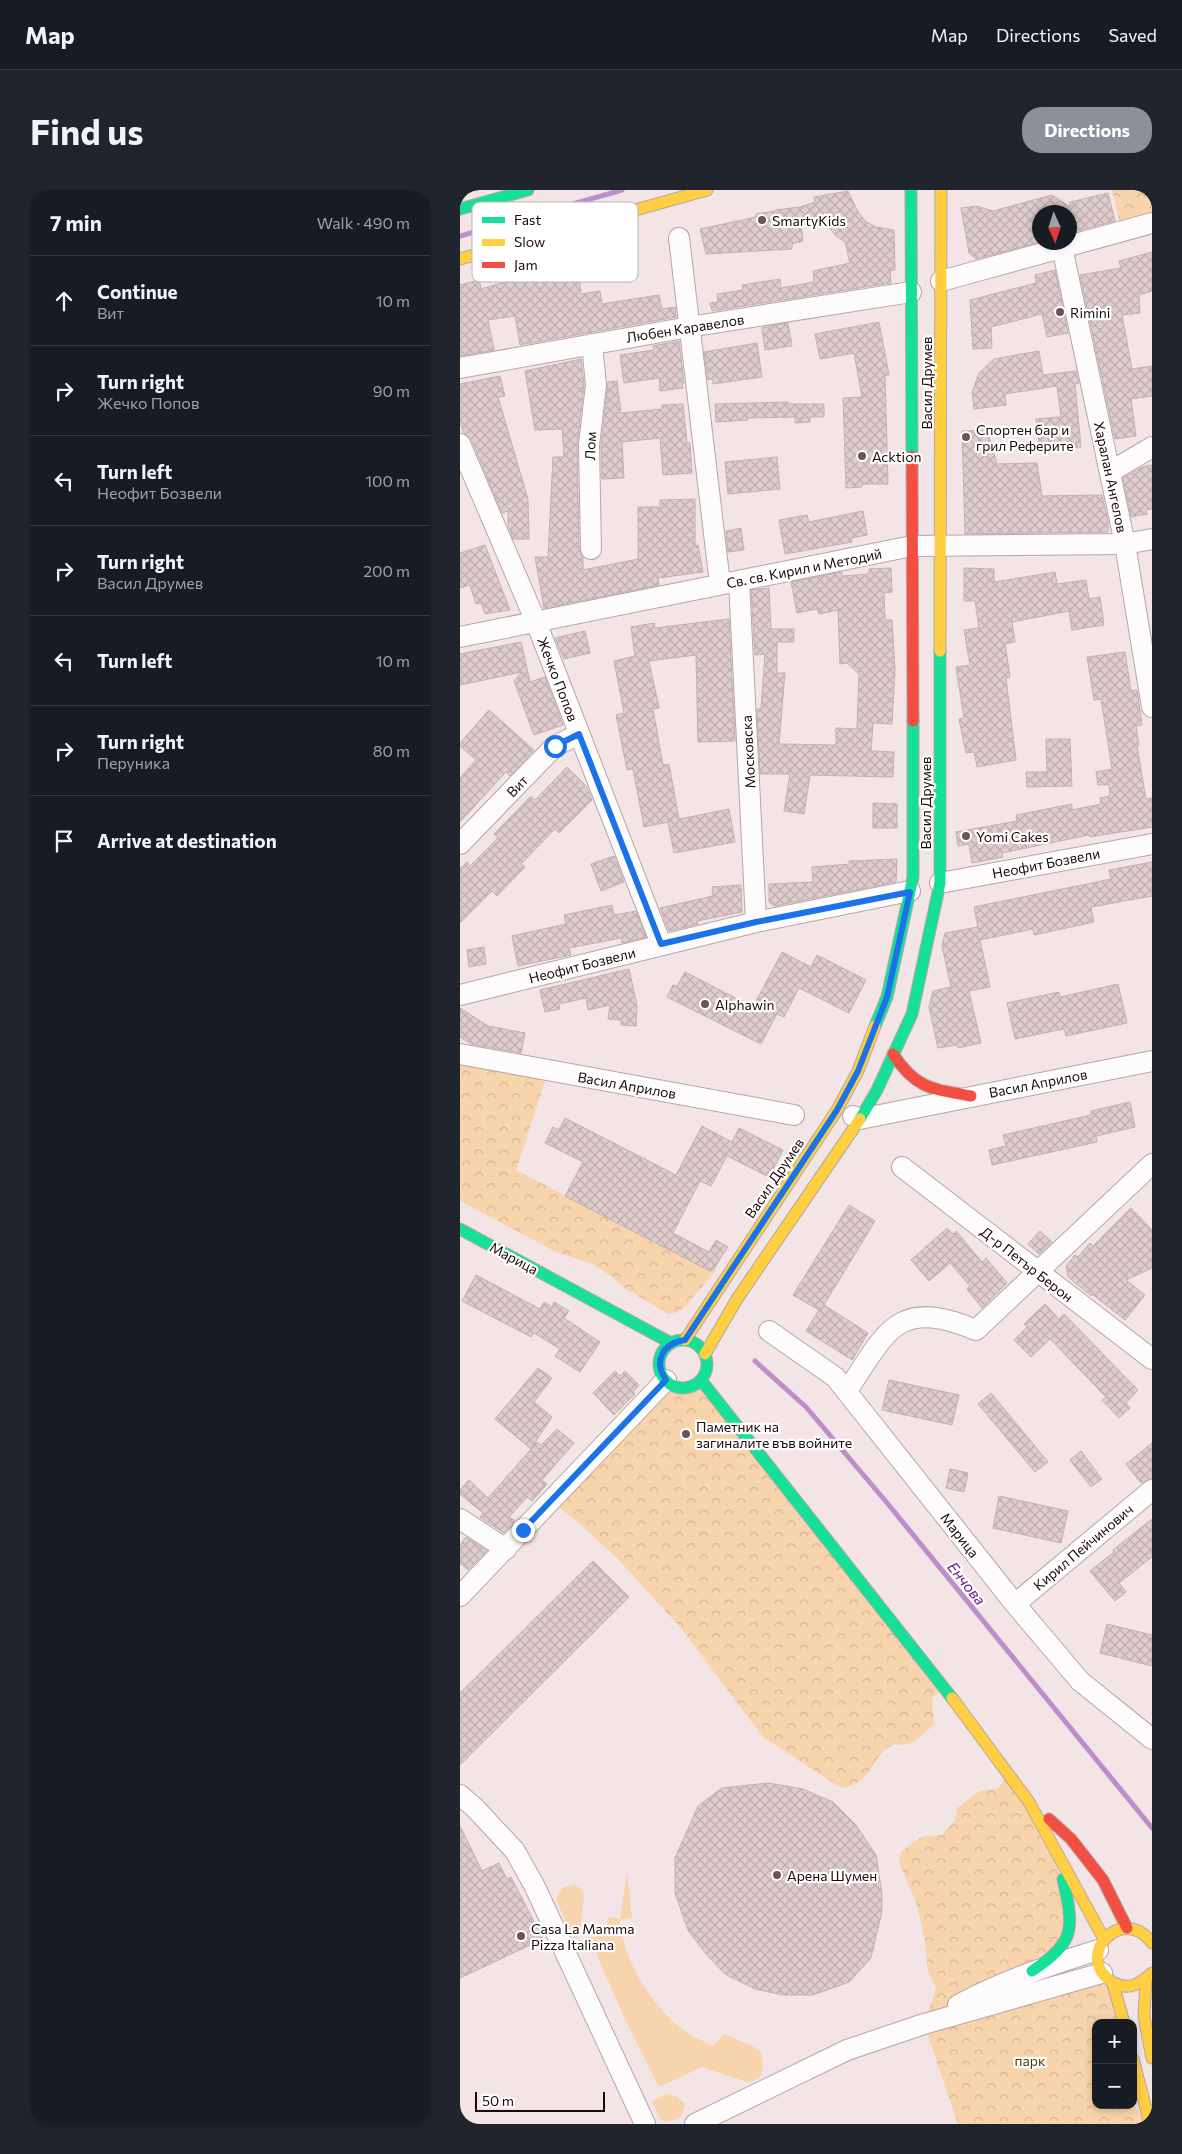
<!DOCTYPE html>
<html lang="en">
<head>
<meta charset="utf-8">
<style>
	body { margin:0; font-family:Commissioner,sans-serif; background:#20242c; color:#f1f3f6 }
	.controls { position:absolute; right:15px; bottom:15px; display:grid; overflow:hidden; border-radius:10px; box-shadow:0 2px 8px #0003 }
	.controls button { width:45px; height:45px; display:grid; place-items:center; padding:0; border:0; border-bottom:1px solid #363941; background:#171b24; color:#f1f3f6; font:25px sans-serif }
	.compass { position:absolute; left:572px; top:15px; width:45px; height:45px; border-radius:50%; background:#171b24; box-shadow:0 2px 8px #0003; rotate:177deg }
	.scale { position:absolute; left:15px; bottom:12px; width:130px; box-sizing:border-box; padding-left:5px; border:2px solid #1d080a; border-top:0; font-size:14px; line-height:18px; white-space:nowrap; color:#1d080a; -webkit-text-stroke:4px #fff; paint-order:stroke }
	.stop { position:absolute; width:15px; height:15px; margin:-11px; border:4px solid #1a73e8; border-radius:50%; background:#fff }
	.stop.end { background:#1a73e8; border-color:#fff; box-shadow:0 1px 5px #0008 }
	.list { margin:0; padding:0; list-style:none }
	h2 { display:flex; justify-content:space-between; align-items:center; height:65px; margin:0; padding:0 20px; font-size:21px }
	h2 small { font-size:16px; font-weight:400; color:#9ea1a6 }
	.list li { display:grid; grid-template-columns:32px 1fr auto; gap:15px; align-items:center; box-sizing:border-box; height:90px; padding:0 20px; border-top:1px solid #363941 }
	.list b { display:block; font-size:19px; white-space:nowrap }
	.list p { margin:0; font-size:16px; white-space:nowrap; color:#9ea1a6 }
	.list em { font-size:16px; font-style:normal; color:#9ea1a6 }
	.icon { flex:none; width:28px; height:28px; fill:none; stroke:currentColor; stroke-width:2; stroke-linecap:round; stroke-linejoin:round }
	.map { position:relative; flex:none; width:692px; height:1934px; overflow:hidden; border-radius:20px }
	header { display:flex; align-items:center; gap:30px; box-sizing:border-box; height:70px; padding:0 25px; background:#171b24; border-bottom:1px solid #363941 }
	header strong { font-size:24px }
	nav { display:flex; gap:28px; margin-inline-start:auto; font-size:18px }
	.intro { display:flex; align-items:center; justify-content:space-between; box-sizing:border-box; height:120px; padding:0 30px }
	h1 { margin:0; font-size:35px }
	.button { padding:12px 22px; border-radius:20px; background:#8c9099; color:#fff; font-size:18px; font-weight:700 }
	main { display:flex; gap:30px; padding:0 30px }
	aside { flex:1; background:#171b24; border-radius:20px; box-shadow:0 2px 8px #0003 }
	.map>svg:first-child { display:block }
	.green { fill:#f7d4ab }
	.park { fill:url(#park-crowns) }
	.lines { fill:none; stroke-linecap:round; stroke-linejoin:round }
	.stream { stroke:#be8ecc; stroke-width:5 }
	.building { fill:url(#building-cross-hatch); stroke:#c3b0b2 }
	.street-casing { stroke:#b7a6a7; stroke-width:22 }
	.fast-casing { stroke:#b7a6a7; stroke-width:13 }
	.slow-casing { stroke:#b7a6a7; stroke-width:13 }
	.jam-casing { stroke:#b7a6a7; stroke-width:13 }
	.street { stroke:#fdfbfb; stroke-width:20 }
	.fast { stroke:#16e098; stroke-width:11 }
	.slow { stroke:#ffcf43; stroke-width:11 }
	.jam { stroke:#f24e42; stroke-width:11 }
	.route { stroke:#1a73e8; stroke-width:6 }
	.poi-dot { fill:#685557; stroke:#fff; stroke-width:2 }
	.labels { text-anchor:middle; dominant-baseline:central; stroke-width:4.5; stroke-linejoin:round; paint-order:stroke }
	.poi-label { font-size:14px; fill:#1d080a; stroke:#fff; text-anchor:start }
	.street-label { font-size:14px; fill:#1d080a; stroke:#fff }
	.park-label { font-size:14px; fill:#533809; stroke:#fff }
	.water-label { font-size:15px; font-style:italic; fill:#6a1686; stroke:#fff }
	.key { fill:#fff; stroke:#bbb5b6; stroke-width:1 }
	.key-label { font-size:14px; fill:#1d080a }
</style>
</head>
<body>
<header>
<strong>Map</strong>
<nav><a>Map</a><a>Directions</a><a>Saved</a></nav>
</header>
<div class="intro"><h1>Find us</h1><a class="button">Directions</a></div>
<main>
<aside>
<h2>7 min<small>Walk · 490 m</small></h2>
<ul class="list">
<li><svg class="icon" aria-label="ahead" viewBox="0 0 24 24"><path d="M12 20V5M6 11l6-6 6 6"/></svg><div><b>Continue</b><p>Вит</p></div><em>10 m</em></li>
<li><svg class="icon" aria-label="right" viewBox="0 0 24 24"><path d="M7 20v-9h11M14 6l5 5-5 5"/></svg><div><b>Turn right</b><p>Жечко Попов</p></div><em>90 m</em></li>
<li><svg class="icon" aria-label="left" viewBox="0 0 24 24"><path d="M17 20v-9H6M10 6l-5 5 5 5"/></svg><div><b>Turn left</b><p>Неофит Бозвели</p></div><em>100 m</em></li>
<li><svg class="icon" aria-label="right" viewBox="0 0 24 24"><path d="M7 20v-9h11M14 6l5 5-5 5"/></svg><div><b>Turn right</b><p>Васил Друмев</p></div><em>200 m</em></li>
<li><svg class="icon" aria-label="left" viewBox="0 0 24 24"><path d="M17 20v-9H6M10 6l-5 5 5 5"/></svg><div><b>Turn left</b></div><em>10 m</em></li>
<li><svg class="icon" aria-label="right" viewBox="0 0 24 24"><path d="M7 20v-9h11M14 6l5 5-5 5"/></svg><div><b>Turn right</b><p>Перуника</p></div><em>80 m</em></li>
<li><svg class="icon" aria-label="arrive" viewBox="0 0 24 24"><path d="M6 21V4h12l-3 4 3 4H6"/></svg><div><b>Arrive at destination</b></div></li>
</ul>
</aside>
<div class="map">
<svg width="692" height="1934" viewBox="0 0 692 1934">
	<defs>
		<pattern id="park-crowns" width="20" height="18" patternUnits="userSpaceOnUse" patternTransform="scale(1.25)"><rect width="20" height="18" fill="#f7d4ab"/><path d="M2 6a3 3 0 1 1 6 0M12 15a3 3 0 1 1 6 0" fill="none" stroke="#d3b492"/></pattern>
		<pattern id="building-cross-hatch" width="8" height="8" patternUnits="userSpaceOnUse" patternTransform="scale(1.25)"><rect width="8" height="8" fill="#dfcccd"/><path d="M0 0l8 8M0 8l8-8" fill="none" stroke="#bfaeaf"/></pattern>
	</defs>
	<rect width="100%" height="100%" fill="#f3e4e5"/>
	<g class="green">
		<path d="M 167,1682 L 172,1728 L 160,1730 C 162,1769 191,1815 222,1839 C 231,1846 243,1851 253,1856 L 264,1844 L 292,1856 L 301,1862 L 303,1876 L 301,1886 L 290,1893 L 242,1877 L 199,1897 L 164,1827 L 129,1747 L 135,1748 L 136,1738 L 146,1739 L 148,1727 L 160,1729 Z"/>
		<polygon points="115,1695 122,1700 124,1706 119,1747 114,1749 96,1710 102,1698"/>
		<path d="M 205,1904 L 216,1906 L 225,1914 C 223,1928 218,1930 204,1932 L 200,1928 L 192,1912 Z"/>
	</g>
	<g class="park">
		<polygon points="652,0 692,0 692,33 662,41"/>
		<polygon points="0,864 88,882 56,980 249,1081 257,1079 226,1116 218,1122 208,1124 166,1099 151,1086 133,1074 96,1062 0,1011"/>
		<path d="M 206,1190 L 224,1198 L 241,1190 L 484,1497 L 472,1508 L 474,1535 C 466,1541 457,1551 448,1554 C 444,1556 437,1553 433,1555 C 411,1564 413,1595 381,1598 L 303,1547 L 221,1438 L 158,1369 L 120,1334 L 91,1311 Z"/>
		<polygon points="548,1584 595,1656 607,1748 527,1800 642,1783 664,1833 636,1833 636,1915 673,1915 690,1934 498,1934 464,1834 476,1798 468,1782 465,1751 456,1712 439,1672 441,1662 461,1647 481,1645 495,1631 497,1618 520,1601 538,1599"/>
	</g>
	<g class="lines">
		<g class="stream">
			<polyline points="0,46 162,0"/>
			<polyline points="295,1171 346,1217 428,1314 692,1638"/>
		</g>
	</g>
	<g class="building">
		<polygon points="388,1 397,20 405,31 416,37 434,40 435,80 430,81 431,93 252,121 250,113 258,112 257,104 283,100 282,95 320,89 321,98 354,92 353,81 390,73 385,52 376,46 363,30 341,34 343,51 332,54 332,59 246,64 240,39 296,27 296,24 315,21 315,20 340,17 355,12 354,7"/>
		<polygon points="648,3 655,31 610,43 610,22 580,22 580,52 516,69 509,63 501,18 517,16 533,21 592,5 610,17 610,12"/>
		<polygon points="692,62 692,101 679,105 680,123 662,125 672,179 692,176 692,206 671,209 676,246 655,249 620,85 661,78 659,71"/>
		<polygon points="118,75 121,104 140,101 142,114 199,105 202,119 215,117 216,127 60,155 55,126 28,130 34,160 0,166 0,95 19,90 21,99 96,77"/>
		<polygon points="595,80 608,143 587,147 582,124 531,137 532,158 513,159 510,110 576,93 575,85"/>
		<polygon points="419,132 429,185 425,186 428,294 402,294 402,297 386,298 383,208 402,207 394,163 360,169 355,144"/>
		<polygon points="328,133 332,156 305,160 302,138"/>
		<polygon points="219,151 224,193 222,194 223,198 200,201 199,188 164,193 160,165 194,160 193,156"/>
		<polygon points="297,153 302,187 253,194 253,189 248,190 244,162"/>
		<polygon points="579,161 583,185 616,181 619,193 615,194 621,257 580,260 576,229 601,227 597,196 545,204 546,215 514,219 512,202 519,183 534,169"/>
		<polygon points="121,169 124,195 117,255 119,359 123,368 123,380 178,369 178,317 200,317 200,310 235,309 235,356 238,355 243,382 198,388 199,395 84,418 75,367 88,367 93,267 104,267 102,239 75,240 65,181"/>
		<polygon points="40,186 45,206 38,207 68,309 69,349 53,349 48,335 48,321 42,323 11,249 4,243 0,233 0,194"/>
		<polygon points="157,191 161,223 202,219 202,215 223,214 227,253 230,253 232,283 203,285 200,248 162,252 164,288 142,289 141,256 148,192"/>
		<polygon points="328,212 328,214 364,214 364,227 350,227 350,232 335,233 335,227 288,228 288,230 256,232 255,214"/>
		<polygon points="527,240 537,274 577,273 582,306 642,305 648,331 648,342 505,344 502,241"/>
		<polygon points="317,267 320,299 268,304 265,272"/>
		<polygon points="692,275 692,319 686,320 687,324 671,327 663,288 682,277"/>
		<polygon points="403,321 407,345 391,348 392,352 325,364 319,330 347,325 349,332"/>
		<polygon points="281,338 284,360 268,362 266,341"/>
		<polygon points="25,355 50,420 25,424 21,413 16,414 10,395 0,398 0,363"/>
		<polygon points="431,378 432,402 424,403 425,430 432,430 435,480 432,534 413,533 411,561 434,562 433,587 350,585 344,624 324,621 330,584 300,584 297,519 301,519 305,464 295,465 291,400 309,398 311,439 334,439 334,452 317,452 317,483 325,483 319,554 376,555 376,538 397,539 399,484 387,473 380,474 378,420 359,424 357,419 337,423 331,392 382,382 382,386 409,384 409,379"/>
		<polygon points="504,378 534,379 534,392 595,382 597,394 626,390 629,409 640,407 644,435 612,440 609,421 552,432 555,452 545,454 550,487 546,488 556,570 517,577 514,562 506,563 499,529 504,528 496,477 510,475 504,440 519,438 515,411 504,411"/>
		<polygon points="269,429 275,551 238,552 236,465 189,471 199,518 193,519 203,575 209,574 219,629 269,619 275,652 214,663 208,632 184,637 173,579 167,580 156,525 164,523 154,471 175,466 171,437 194,433 195,438"/>
		<polygon points="125,441 130,463 104,469 95,448"/>
		<polygon points="61,452 70,492 85,487 103,535 74,545 54,491 62,482 0,495 0,464"/>
		<polygon points="665,462 671,501 677,500 678,506 682,535 676,536 679,555 677,556 686,609 692,608 692,637 630,647 629,645 542,663 543,667 512,673 509,654 498,656 496,642 557,631 556,625 612,614 612,620 641,614 640,608 650,606 649,595 638,595 636,582 652,579 641,509 634,510 627,467"/>
		<polygon points="29,520 74,560 50,586 46,582 0,632 0,588 16,570 0,556 0,553"/>
		<polygon points="586,549 610,549 612,596 567,597 566,582 587,582"/>
		<polygon points="107,577 127,597 132,610 99,643 95,639 61,674 65,677 37,706 32,701 0,733 0,679 7,672 10,676 38,648 34,644 71,606 75,610"/>
		<polygon points="413,613 437,614 437,638 413,638"/>
		<polygon points="154,666 164,692 141,701 131,674"/>
		<polygon points="437,669 436,692 314,716 309,712 309,694 353,692 352,677 390,674 389,671"/>
		<polygon points="692,672 692,706 631,717 634,732 574,745 573,739 520,750 530,797 509,801 521,853 498,858 497,855 478,858 469,817 473,801 491,797 482,756 485,743 518,737 514,717 651,689 649,680"/>
		<polygon points="281,695 282,722 237,731 238,734 209,741 200,718 253,706 252,697"/>
		<polygon points="152,715 154,725 176,721 186,747 162,753 161,748 109,758 111,765 58,776 52,746 106,734 104,725"/>
		<polygon points="24,757 26,774 9,777 7,760"/>
		<polygon points="322,762 351,777 357,765 406,790 389,823 339,798 324,827 317,824 301,854 207,807 213,795 217,796 225,782 293,817"/>
		<polygon points="169,779 177,815 176,836 161,835 161,830 148,829 150,815 128,820 126,808 99,814 100,819 85,822 80,800"/>
		<polygon points="658,794 667,833 606,846 604,839 555,849 547,813 599,802 600,807"/>
		<polygon points="0,818 28,836 65,843 61,863 11,854 0,847"/>
		<polygon points="670,912 675,937 636,946 637,952 532,975 529,960 546,956 543,945 631,925 631,921"/>
		<polygon points="105,928 216,985 242,936 272,952 279,938 323,960 309,987 267,966 251,996 240,991 213,1043 249,1062 256,1050 268,1057 253,1080 250,1081 105,1006 123,972 85,953 93,937 99,940"/>
		<polygon points="389,1015 415,1031 364,1115 408,1143 392,1170 346,1141 359,1120 333,1105"/>
		<polygon points="671,1018 692,1040 692,1078 666,1090 685,1105 665,1130 632,1104 631,1106 608,1087 606,1076 615,1065 618,1067 630,1053 633,1056"/>
		<polygon points="487,1038 493,1044 496,1041 522,1072 526,1068 547,1093 522,1118 507,1099 510,1096 490,1073 469,1091 451,1070"/>
		<polygon points="580,1041 592,1052 579,1064 568,1054"/>
		<polygon points="16,1085 80,1119 84,1112 92,1117 94,1112 109,1121 104,1128 140,1152 120,1182 95,1166 100,1159 74,1143 71,1147 2,1111"/>
		<polygon points="585,1114 599,1129 604,1124 678,1200 666,1213 670,1218 659,1228 642,1210 646,1207 590,1149 571,1167 554,1150 567,1137 564,1134"/>
		<polygon points="78,1178 92,1188 74,1212 92,1227 72,1257 77,1252 81,1255 97,1239 114,1253 82,1290 87,1294 72,1311 67,1307 49,1327 55,1331 44,1343 20,1327 23,1323 0,1304 0,1300 9,1290 28,1308 71,1259 35,1229"/>
		<polygon points="155,1181 160,1186 165,1181 179,1195 173,1202 175,1204 154,1225 133,1203"/>
		<polygon points="429,1190 499,1205 492,1235 422,1220"/>
		<polygon points="531,1203 588,1272 575,1282 518,1214"/>
		<polygon points="692,1253 692,1288 681,1293 666,1274"/>
		<polygon points="621,1261 642,1289 631,1297 610,1270"/>
		<polygon points="490,1279 508,1283 504,1302 486,1298"/>
		<polygon points="539,1306 608,1321 601,1353 533,1338"/>
		<polygon points="692,1329 692,1367 659,1393 666,1402 655,1411 630,1381 654,1362 653,1360"/>
		<polygon points="6,1347 27,1361 8,1380 0,1373 0,1355"/>
		<polygon points="133,1371 169,1407 0,1575 0,1503"/>
		<polygon points="647,1434 692,1445 692,1476 640,1463"/>
		<polygon points="308,1593 343,1599 373,1612 396,1635 416,1665 422,1704 422,1721 411,1768 389,1792 353,1805 323,1805 295,1799 265,1784 246,1764 228,1740 215,1703 215,1668 238,1616 262,1598"/>
		<polygon points="0,1636 22,1681 39,1673 47,1689 51,1687 83,1749 0,1788"/>
	</g>
	<g class="lines">
		<g class="street-casing">
			<g id="street">
				<polyline points="219,48 260,394"/>
				<polyline points="602,57 665,354 692,517"/>
				<polyline points="481,91 692,33"/>
				<polyline points="0,178 229,137 451,102"/>
				<polyline points="0,254 76,432 201,754"/>
				<polyline points="650,282 692,257"/>
				<polyline points="131,359 129,255 136,195 132,154"/>
				<polyline points="279,391 296,732"/>
				<polyline points="0,447 452,356 665,354 692,349"/>
				<polyline points="0,654 95,556 119,544"/>
				<polyline points="480,693 692,654"/>
				<polyline points="0,805 296,732 450,701"/>
				<polyline points="0,864 334,925"/>
				<polyline points="393,926 400,929 692,871"/>
				<polyline points="442,977 692,1169"/>
				<polyline points="309,1141 375,1187 555,1414 620,1491 692,1549"/>
				<path d="M 387,1201 C 427,1141 437,1107 516,1140 L 692,974"/>
				<polyline points="0,1329 46,1359"/>
				<polyline points="0,1406 206,1190"/>
				<polyline points="555,1414 692,1300"/>
				<polyline points="0,1605 15,1618 55,1661 75,1697 185,1934"/>
				<path d="M 498,1815 C 543,1791 590,1775 638,1760"/>
				<polyline points="235,1934 387,1860 464,1834 642,1783"/>
			</g>
		</g>
		<g class="fast-casing">
			<g id="fast">
				<polyline points="451,0 452,266"/>
				<polyline points="0,19 68,0"/>
				<polyline points="415,836 427,807 453,687 453,531"/>
				<polyline points="400,929 417,900 452,824 480,693 480,461"/>
				<polyline points="0,1039 211,1153"/>
				<circle cx="223" cy="1174" r="24"/>
				<polyline points="241,1190 492,1508"/>
				<path d="M 572,1781 C 616,1752 614,1738 603,1689"/>
			</g>
		</g>
		<g class="slow-casing">
			<g id="slow">
				<polyline points="0,69 247,0"/>
				<polyline points="480,461 481,0"/>
				<polyline points="225,1150 377,920 398,881 415,836"/>
				<polyline points="245,1164 277,1109 400,929"/>
				<polyline points="492,1508 569,1612 644,1749"/>
				<path d="M 692,1753 C 662,1712 611,1768 654,1793 C 669,1801 681,1793 692,1783"/>
				<polyline points="686,1790 684,1826 692,1868"/>
				<polyline points="653,1794 664,1833"/>
				<polyline points="673,1869 690,1934"/>
			</g>
		</g>
		<g class="jam-casing">
			<g id="jam">
				<polyline points="452,266 453,531"/>
				<path d="M 433,864 C 456,899 472,899 511,906"/>
				<polyline points="589,1629 611,1649 643,1690 667,1738"/>
			</g>
		</g>
		<use href="#street" class="street"/>
		<use href="#fast" class="fast"/>
		<use href="#slow" class="slow"/>
		<use href="#jam" class="jam"/>
	</g>
	<g class="lines">
		<path class="route" d="M 63,1340 L 206,1190 C 193,1171 203,1153 225,1150 L 377,920 L 398,881 L 427,807 L 450,702 L 296,732 L 201,754 L 119,544 L 95,556"/>
	</g>
	<g class="poi-dot">
		<circle cx="302" cy="30" r="5"/>
		<circle cx="600" cy="122" r="5"/>
		<circle cx="506" cy="247" r="5"/>
		<circle cx="402" cy="266" r="5"/>
		<circle cx="506" cy="646" r="5"/>
		<circle cx="245" cy="814" r="5"/>
		<circle cx="226" cy="1244" r="5"/>
		<circle cx="317" cy="1685" r="5"/>
		<circle cx="61" cy="1746" r="5"/>
	</g>
	<g class="labels">
		<g class="poi-label">
			<text x="312" y="30">SmartyKids</text>
			<text x="610" y="122">Rimini</text>
			<text x="516" y="239">Спортен бар и<tspan x="516" dy="16">грил Реферите</tspan></text>
			<text x="412" y="266">Acktion</text>
			<text x="516" y="646">Yomi Cakes</text>
			<text x="255" y="814">Alphawin</text>
			<text x="236" y="1236">Паметник на<tspan x="236" dy="16">загиналите във войните</tspan></text>
			<text x="327" y="1685">Арена Шумен</text>
			<text x="71" y="1738">Casa La Mamma<tspan x="71" dy="16">Pizza Italiana</tspan></text>
		</g>
		<g class="street-label">
			<text transform="translate(225 138) rotate(-9)">Любен Каравелов</text>
			<text transform="translate(466 193) rotate(-90)">Васил Друмев</text>
			<text transform="translate(130 256) rotate(-88)">Лом</text>
			<text transform="translate(651 287) rotate(78)">Харалан Ангелов</text>
			<text transform="translate(344 378) rotate(-11)">Св. св. Кирил и Методий</text>
			<text transform="translate(98 489) rotate(69)">Жечко Попов</text>
			<text transform="translate(288 562) rotate(-93)">Московска</text>
			<text transform="translate(57 596) rotate(-46)">Вит</text>
			<text transform="translate(465 613) rotate(-90)">Васил Друмев</text>
			<text transform="translate(586 673) rotate(-11)">Неофит Бозвели</text>
			<text transform="translate(122 775) rotate(-14)">Неофит Бозвели</text>
			<text transform="translate(578 893) rotate(-11)">Васил Априлов</text>
			<text transform="translate(167 895) rotate(10)">Васил Априлов</text>
			<text transform="translate(314 988) rotate(-56)">Васил Друмев</text>
			<text transform="translate(54 1068) rotate(28)">Марица</text>
			<text transform="translate(567 1074) rotate(38)">Д-р Петър Берон</text>
			<text transform="translate(500 1345) rotate(52)">Марица</text>
			<text transform="translate(623 1357) rotate(-40)">Кирил Пейчинович</text>
		</g>
		<g class="park-label">
			<text x="570" y="1870">парк</text>
		</g>
		<g class="water-label">
			<text transform="translate(507 1393) rotate(51)">Енчова</text>
		</g>
	</g>
	<rect x="12" y="12" width="166" height="80" rx="8" class="key"/>
	<rect x="22" y="27" width="23" height="6" fill="#16e098"/>
	<rect x="22" y="49" width="23" height="7" fill="#ffcf43"/>
	<rect x="22" y="72" width="23" height="6" fill="#f24e42"/>
	<g class="key-label">
		<text x="54" y="35">Fast</text>
		<text x="54" y="57">Slow</text>
		<text x="54" y="80">Jam</text>
	</g>
</svg>
<div class="controls">
<button>+</button>
<button>−</button>
</div>
<svg class="compass" viewBox="-18 -18 36 36"><path d="M0-13l5 13h-10z" fill="#e53935"/><path d="M0 13l5-13h-10z" fill="#9ea1a6"/></svg>
<div class="scale">50 m</div>
<div class="stop" style="left:95px;top:556px"></div>
<div class="stop end" style="left:63px;top:1340px"></div>
</div>
</main>
</body>
</html>
